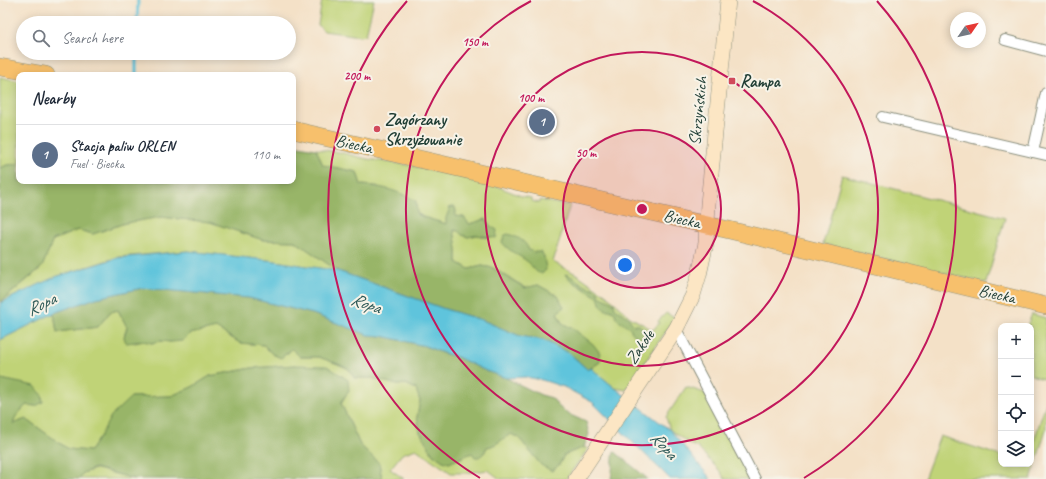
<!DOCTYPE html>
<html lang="en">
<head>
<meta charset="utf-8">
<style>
	body { margin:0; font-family:Caveat,sans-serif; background:#f2f2f3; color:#1f2937 }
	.controls { position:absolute; right:12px; bottom:12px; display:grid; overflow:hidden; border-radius:8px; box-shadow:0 2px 10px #0003 }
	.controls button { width:36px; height:36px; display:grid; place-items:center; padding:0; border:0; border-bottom:1px solid #e0e1e3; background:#fff; color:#1f2937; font:20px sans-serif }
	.compass { position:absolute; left:950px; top:12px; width:36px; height:36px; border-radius:50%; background:#fff; box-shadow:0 2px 10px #0003; rotate:56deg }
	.you { position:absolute; left:625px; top:265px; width:14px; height:14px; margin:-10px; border:3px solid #fff; border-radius:50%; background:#1a73e8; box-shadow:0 0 0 6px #1a73e833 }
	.badge { display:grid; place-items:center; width:26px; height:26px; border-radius:50%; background:#d1495b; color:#fff; font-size:13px; font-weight:700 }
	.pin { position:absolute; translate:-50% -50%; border:2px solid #fff; box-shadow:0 1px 4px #0006 }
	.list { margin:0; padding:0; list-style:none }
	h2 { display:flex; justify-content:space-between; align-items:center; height:52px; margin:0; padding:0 16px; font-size:17px }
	h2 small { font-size:13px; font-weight:400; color:#747a83 }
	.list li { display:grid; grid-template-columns:26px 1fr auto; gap:12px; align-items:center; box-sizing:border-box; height:60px; padding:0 16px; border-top:1px solid #e0e1e3 }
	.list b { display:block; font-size:15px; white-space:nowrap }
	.list p { margin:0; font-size:13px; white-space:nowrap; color:#747a83 }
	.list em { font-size:13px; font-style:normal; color:#747a83 }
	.icon { flex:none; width:22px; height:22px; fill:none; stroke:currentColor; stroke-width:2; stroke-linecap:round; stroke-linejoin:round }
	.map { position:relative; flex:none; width:1046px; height:479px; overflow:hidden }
	.search { position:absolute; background:#fff; box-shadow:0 2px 10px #0003; left:16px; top:16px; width:280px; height:44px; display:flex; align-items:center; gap:10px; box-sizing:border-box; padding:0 14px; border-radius:22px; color:#747a83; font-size:15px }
	.panel { position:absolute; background:#fff; box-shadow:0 2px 10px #0003; left:16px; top:72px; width:280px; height:112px; border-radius:8px }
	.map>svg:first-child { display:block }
	.green { fill:#c0d377; stroke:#708856 }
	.forest { fill:#98b568; stroke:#5c794e }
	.water { fill:#5ec4dc; stroke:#3e8088 }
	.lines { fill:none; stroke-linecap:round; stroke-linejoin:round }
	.stream { stroke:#5ec4dc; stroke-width:3 }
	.street-casing { stroke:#8a8f7e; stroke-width:12 }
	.secondary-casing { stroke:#8a8f7e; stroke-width:16 }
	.primary-casing { stroke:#8a8f7e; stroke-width:18 }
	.street { stroke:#fff; stroke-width:10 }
	.secondary { stroke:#fce6c4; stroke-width:15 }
	.primary { stroke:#f7c06c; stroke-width:17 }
	.ring { fill:none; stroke:#c2185b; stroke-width:2 }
	.poi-dot { fill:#d1495b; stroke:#f7f3e8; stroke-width:1.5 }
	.labels { text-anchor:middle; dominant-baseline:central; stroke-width:4; stroke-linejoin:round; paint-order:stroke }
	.poi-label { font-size:17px; font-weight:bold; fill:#1f3d34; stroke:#f7f3e8; text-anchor:start }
	.street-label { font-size:17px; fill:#1f3d34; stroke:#f7f3e8 }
	.water-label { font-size:18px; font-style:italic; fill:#2c5856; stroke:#f7f3e8 }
	.centre { fill:#c2185b; stroke:#f7f3e8; stroke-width:2 }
	.ring-label { font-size:12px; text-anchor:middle; font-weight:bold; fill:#c2185b; stroke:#f7f3e8; stroke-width:4; stroke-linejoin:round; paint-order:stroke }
</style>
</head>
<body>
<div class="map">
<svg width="1046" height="479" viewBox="0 0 1046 479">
	<rect width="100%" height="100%" fill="#f7f3e8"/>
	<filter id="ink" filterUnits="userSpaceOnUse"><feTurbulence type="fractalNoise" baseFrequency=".025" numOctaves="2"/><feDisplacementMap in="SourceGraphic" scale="8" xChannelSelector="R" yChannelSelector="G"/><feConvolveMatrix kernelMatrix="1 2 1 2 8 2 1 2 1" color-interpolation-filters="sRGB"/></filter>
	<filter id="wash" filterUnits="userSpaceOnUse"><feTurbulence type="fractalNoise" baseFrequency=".012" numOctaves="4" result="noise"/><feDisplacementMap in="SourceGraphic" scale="16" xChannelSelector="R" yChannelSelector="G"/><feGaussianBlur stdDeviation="0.9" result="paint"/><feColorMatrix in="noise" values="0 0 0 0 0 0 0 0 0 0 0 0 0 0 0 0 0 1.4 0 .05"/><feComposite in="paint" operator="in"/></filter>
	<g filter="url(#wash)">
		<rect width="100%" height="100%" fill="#f4e1c7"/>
		<g class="green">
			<polygon points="322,0 374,0 366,35 360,36 324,31 318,25"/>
			<polygon points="0,77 19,81 19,164 7,165 0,168"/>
			<polygon points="316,149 339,152 367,159 408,165 489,183 521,196 531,198 531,201 539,203 540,200 554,203 570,205 553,262 578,275 608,296 630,317 653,330 659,323 658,321 666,313 675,318 626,390 615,388 591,368 600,362 575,330 562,323 557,313 558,296 538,285 526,288 493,268 482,266 469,269 457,262 457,249 454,230 458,231 462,235 468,237 477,235 488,238 490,226 486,219 469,224 455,216 456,212 455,207 446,224 423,217 377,186 361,185 357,172 323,165"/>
			<polygon points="842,175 1005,218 986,283 823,244"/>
			<polygon points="161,217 210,222 263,240 295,241 338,271 275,261 188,251 118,257 55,277 0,303 42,267 53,240 78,230 93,234 125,223"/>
			<path d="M 118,310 L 127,327 L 124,337 L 135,343 L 144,341 L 152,343 L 161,341 L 171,342 L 190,334 L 216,328 L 240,343 L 264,345 L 272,354 L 287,354 L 292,349 L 300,357 L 319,357 L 338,364 L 349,369 L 354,378 L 371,378 L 398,385 L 406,384 L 416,389 L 420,401 L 417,417 L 420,432 L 433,454 L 443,461 L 449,463 L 473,452 L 484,453 L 487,447 C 496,446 503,438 511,434 L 519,438 L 541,465 L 559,465 L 564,455 L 584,447 L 588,449 L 566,479 L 500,479 L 488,470 L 466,473 L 451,473 L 416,449 L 402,454 L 390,469 L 404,479 L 382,479 L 379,463 L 360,445 L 341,403 L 349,390 L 295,365 L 252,368 L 210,376 L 192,387 L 171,396 L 131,397 L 101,435 L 90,451 L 68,449 L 26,419 L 13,424 L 16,416 L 26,405 L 36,406 L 13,382 L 1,379 L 0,380 L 0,340 L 54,313 L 57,332 L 98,327 L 110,312 Z"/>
			<polygon points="1032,314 1046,318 1046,380 1031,375 1031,326 1027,326"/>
			<polygon points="686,387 705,393 751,479 725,479 719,470 697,447 691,445 670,430 666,417"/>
			<polygon points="1046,403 1046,429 1031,479 924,479 940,436 1001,456 1001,464 1031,464 1031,450"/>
			<polygon points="96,469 135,479 79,479 83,473"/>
		</g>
		<g class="forest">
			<path d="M 293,145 L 316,149 L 323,165 L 357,172 L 361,185 C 381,186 399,191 416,201 L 417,214 L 423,217 L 446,224 L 446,218 L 450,207 L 455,207 L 456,212 L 455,216 L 464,217 L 469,224 L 486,219 L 490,226 L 497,230 L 496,238 L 477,235 L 468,237 L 462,235 L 458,231 L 454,230 L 457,249 L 457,262 L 469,269 L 482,266 L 493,268 L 525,288 L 538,285 L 558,296 L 564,307 L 557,313 L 562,323 L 575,330 L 593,344 L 600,353 L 600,362 L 588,370 L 569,353 L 543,340 L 520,336 L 482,320 L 445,309 L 338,271 L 295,241 L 263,240 L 210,222 L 161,217 L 125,223 L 93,234 L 78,230 L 53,240 L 42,267 L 0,302 L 0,168 L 7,165 L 19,164 L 19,181 L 293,181 Z"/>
			<path d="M 508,234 C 517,237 525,240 529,250 L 534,252 L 541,252 L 544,256 L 546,270 L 543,273 C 540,273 539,273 537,272 C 533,269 531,264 528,262 C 519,255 508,251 502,242 L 505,235 Z"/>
			<path d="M 565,274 C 575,276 583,288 593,288 L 599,292 L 599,296 C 604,298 608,301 614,303 L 615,308 L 629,318 L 631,322 L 634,325 L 639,325 L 647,331 L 647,335 L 643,339 L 638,339 L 631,331 L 631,329 C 625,323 616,323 615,313 L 610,310 L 606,310 L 601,306 L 598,297 C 592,294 567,279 565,274 Z"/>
			<path d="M 143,288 L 249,298 L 313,314 L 368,335 L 382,336 L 425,346 L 442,353 L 457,357 L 486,371 L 506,378 L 541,395 L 552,398 L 559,407 L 568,414 L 586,422 L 589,434 L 584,447 L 564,455 L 559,465 L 552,471 L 541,465 L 519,438 L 511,434 C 503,438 496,446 487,447 L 484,453 L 479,457 L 475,457 L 472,453 L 449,463 L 443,461 L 433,454 L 420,432 L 417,417 L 420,401 L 416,389 L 406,384 L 398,385 L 371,378 L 354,378 L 349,369 L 338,364 L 319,357 L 300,357 L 292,349 L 281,358 L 272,354 L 264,345 L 240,343 L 216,328 L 190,334 L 182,341 L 171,342 L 161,341 L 151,343 L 144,341 L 126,343 L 124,337 L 127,327 L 118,310 L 110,312 L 98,327 L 57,332 L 54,313 L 96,298 Z"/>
			<polygon points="295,365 327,366 348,380 349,390 341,403 360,445 379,463 382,479 135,479 95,468 83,473 79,479 0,479 0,380 1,379 35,386 42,395 43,402 36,406 26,405 16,416 13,424 26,419 68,449 90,451 101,435 111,416 131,397 171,396 192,387 210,376 252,368"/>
			<path d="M 614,451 L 648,479 L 611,479 C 613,470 612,461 614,451 Z"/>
		</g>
		<polygon class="water" points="188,251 275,261 338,271 445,309 482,320 520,336 543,340 569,353 588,370 591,368 615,388 670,430 711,479 670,479 592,402 564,387 542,380 526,377 506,378 486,371 457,357 443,353 425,346 382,336 368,335 313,314 249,298 143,288 96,298 54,313 0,340 0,303 55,277 117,258"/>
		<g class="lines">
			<g class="stream">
				<polyline points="137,23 138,0"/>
				<polyline points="136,75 136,53"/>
			</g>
		</g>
	</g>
	<g filter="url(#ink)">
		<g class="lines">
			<g class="street-casing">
				<g id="street">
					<polyline points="1005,40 1046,51"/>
					<polyline points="883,117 1046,155"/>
					<polyline points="1033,152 1046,93"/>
					<polyline points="676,329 755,479"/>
				</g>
			</g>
			<g class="secondary-casing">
				<polyline id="secondary" points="576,479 676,329 693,295 699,275 706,243 708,204 728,0"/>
			</g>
			<g class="primary-casing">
				<g id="primary">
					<polyline points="0,67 46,75"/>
					<polyline points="293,130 729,230 1046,306"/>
				</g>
			</g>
			<use href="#street" class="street"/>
			<use href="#secondary" class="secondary"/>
			<use href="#primary" class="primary"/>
		</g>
	</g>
	<circle cx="642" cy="209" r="79" fill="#c2185b" fill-opacity=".12"/>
	<g class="ring">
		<circle cx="642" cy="209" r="79"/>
		<circle cx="642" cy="209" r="157"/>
		<path d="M753 1A236 236 0 1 1 531 1"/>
		<path d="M480 478A314 314 0 0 1 407 1M877 1A314 314 0 0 1 804 478"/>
	</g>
	<g class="poi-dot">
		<rect x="728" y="77" width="8" height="8" rx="2"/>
		<circle cx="377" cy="129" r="4"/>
	</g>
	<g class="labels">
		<g class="poi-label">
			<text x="740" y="81">Rampa</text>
			<text x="385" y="119">Zagórzany<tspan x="385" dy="20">Skrzyżowanie</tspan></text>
		</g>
		<g class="street-label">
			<text transform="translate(698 111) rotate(-84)">Skrzyńskich</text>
			<text transform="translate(354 144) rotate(13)">Biecka</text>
			<text transform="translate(682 219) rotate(13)">Biecka</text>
			<text transform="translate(997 294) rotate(13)">Biecka</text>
			<text transform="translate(640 347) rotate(-56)">Zakole</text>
		</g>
		<g class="water-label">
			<text transform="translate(366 303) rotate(19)">Ropa</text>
			<text transform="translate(41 304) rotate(-26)">Ropa</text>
			<text transform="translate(664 445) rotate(47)">Ropa</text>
		</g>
	</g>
	<circle cx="642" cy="209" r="6" class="centre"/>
	<g class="ring-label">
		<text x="475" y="46">150 m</text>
		<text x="357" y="80">200 m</text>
		<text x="531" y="102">100 m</text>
		<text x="586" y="157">50 m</text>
	</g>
</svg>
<div class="controls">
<button>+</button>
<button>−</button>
<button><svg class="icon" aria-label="locate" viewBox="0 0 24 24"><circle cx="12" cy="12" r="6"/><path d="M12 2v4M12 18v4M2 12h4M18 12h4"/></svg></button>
<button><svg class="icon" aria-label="layers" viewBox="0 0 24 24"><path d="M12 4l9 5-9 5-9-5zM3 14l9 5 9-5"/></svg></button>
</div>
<svg class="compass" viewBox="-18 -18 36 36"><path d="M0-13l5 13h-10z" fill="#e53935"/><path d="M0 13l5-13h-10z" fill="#747a83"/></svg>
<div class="you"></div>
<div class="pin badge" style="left:542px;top:122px;background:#5c6f8a">1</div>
<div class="search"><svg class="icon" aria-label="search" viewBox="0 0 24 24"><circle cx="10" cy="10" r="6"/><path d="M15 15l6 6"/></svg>Search here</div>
<section class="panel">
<h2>Nearby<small></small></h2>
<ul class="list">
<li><span class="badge" style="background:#5c6f8a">1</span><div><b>Stacja paliw ORLEN</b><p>Fuel · Biecka</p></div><em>110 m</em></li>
</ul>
</section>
</div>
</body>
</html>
